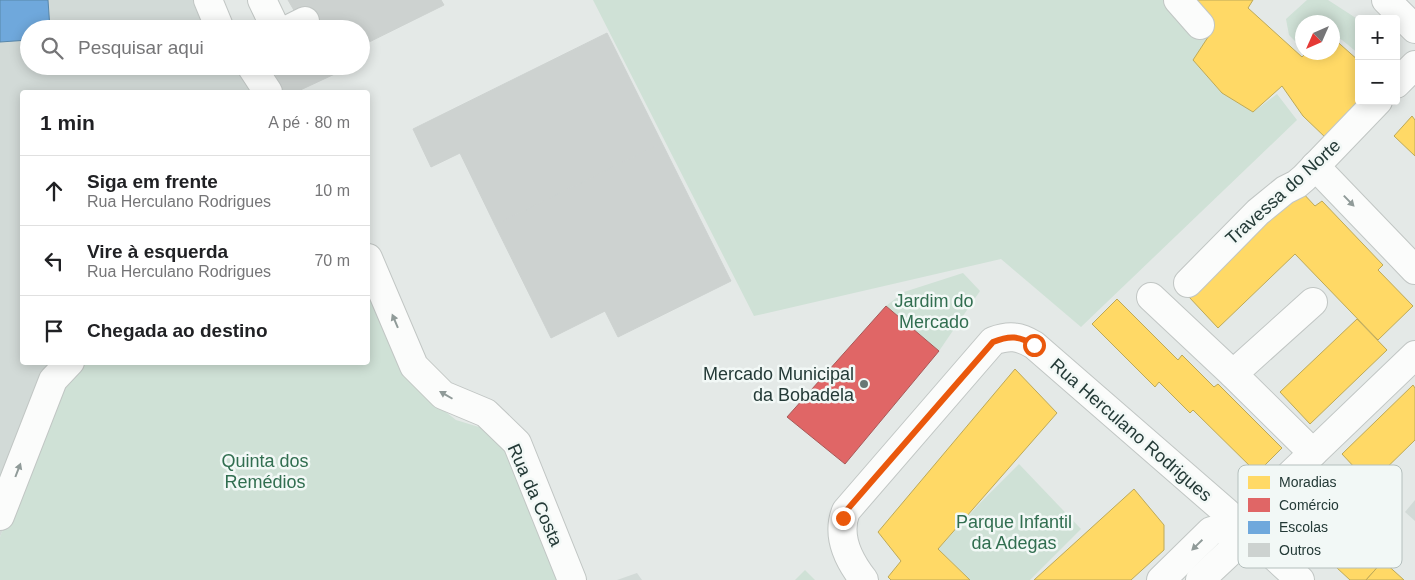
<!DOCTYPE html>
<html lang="pt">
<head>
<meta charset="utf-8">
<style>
	body { margin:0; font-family:Helvetica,sans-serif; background:#f2f2f2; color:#202124 }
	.controls { position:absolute; right:15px; top:15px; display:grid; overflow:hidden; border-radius:5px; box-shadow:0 2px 12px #0003 }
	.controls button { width:45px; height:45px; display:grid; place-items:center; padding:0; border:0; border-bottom:1px solid #e0e0e0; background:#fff; color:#202124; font:25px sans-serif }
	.compass { position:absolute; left:1295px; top:15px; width:45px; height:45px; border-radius:50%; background:#fff; box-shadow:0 2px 12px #0003; rotate:225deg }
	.stop { position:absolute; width:15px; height:15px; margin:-11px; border:4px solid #ea580c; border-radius:50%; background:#fff }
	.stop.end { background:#ea580c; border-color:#fff; box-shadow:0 1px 5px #0008 }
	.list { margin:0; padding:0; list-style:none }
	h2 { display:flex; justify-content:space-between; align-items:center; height:65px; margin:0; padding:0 20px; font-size:21px }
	h2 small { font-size:16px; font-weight:400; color:#757577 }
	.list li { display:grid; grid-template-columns:32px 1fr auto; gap:15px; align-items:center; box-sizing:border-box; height:70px; padding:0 20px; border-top:1px solid #e0e0e0 }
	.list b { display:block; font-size:19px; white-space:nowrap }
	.list p { margin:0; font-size:16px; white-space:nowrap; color:#757577 }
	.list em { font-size:16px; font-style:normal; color:#757577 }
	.icon { flex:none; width:28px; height:28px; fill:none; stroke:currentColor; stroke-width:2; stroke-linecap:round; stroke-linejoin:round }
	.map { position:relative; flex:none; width:1415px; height:580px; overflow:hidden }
	.search { position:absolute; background:#fff; box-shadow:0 2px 12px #0003; left:20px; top:20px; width:350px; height:55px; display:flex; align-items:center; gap:12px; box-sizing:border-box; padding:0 18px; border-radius:28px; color:#757577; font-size:19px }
	.panel { position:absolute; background:#fff; box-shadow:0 2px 12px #0003; left:20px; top:90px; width:350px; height:275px; border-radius:5px }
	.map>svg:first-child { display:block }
	.built { fill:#d2dad7 }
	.green { fill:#cfe1d6 }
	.homes { fill:#ffd966; stroke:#bda958 }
	.shops { fill:#e06666; stroke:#a85958 }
	.schools { fill:#6fa8dc; stroke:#5887aa }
	.building { fill:#cdd2d0; stroke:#cdd2d0 }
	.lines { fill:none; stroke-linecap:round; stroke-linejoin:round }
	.minor-casing { stroke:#c1c6c4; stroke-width:30 }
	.minor { stroke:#fbfcfb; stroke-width:28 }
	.oneway { fill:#909b99 }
	.route { stroke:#ea580c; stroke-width:6 }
	.poi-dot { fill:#677775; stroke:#f2f8f6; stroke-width:2 }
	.labels { text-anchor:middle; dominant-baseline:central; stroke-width:5; stroke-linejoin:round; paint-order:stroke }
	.street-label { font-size:18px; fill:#243a37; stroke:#f2f8f6 }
	.park-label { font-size:18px; fill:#316e50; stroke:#f2f8f6 }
	.poi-label { font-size:18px; fill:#243a37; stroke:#f2f8f6; text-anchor:end }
	.key { fill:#f2f8f6; stroke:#b4bfbd; stroke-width:1 }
	.key-label { font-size:14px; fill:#243a37 }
</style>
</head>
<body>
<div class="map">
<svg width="1415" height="580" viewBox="0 0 1415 580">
	<rect width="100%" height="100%" fill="#e4e9e7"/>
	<g class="built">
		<polygon points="0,0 214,0 224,29 29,29 29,66 245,66 260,92 22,92 22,362 85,363 62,388 0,537"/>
		<polygon points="1415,500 1415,521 1405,512"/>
		<polygon points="637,573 642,580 617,580"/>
	</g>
	<g class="green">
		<polygon points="593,0 1185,0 1212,31 1193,60 1222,93 1253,112 1277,94 1297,120 1081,327 1001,259 754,316"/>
		<polygon points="1307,0 1328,0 1359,20 1359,54 1342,40 1333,35 1332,22 1302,22 1302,43 1299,45 1289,35 1286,19"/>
		<polygon points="963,273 980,291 939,351 886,306 904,292"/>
		<polygon points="368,288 428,398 456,420 492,431 511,450 560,580 0,580 0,537 62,388 85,363 368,362"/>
		<polygon points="1019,464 1081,529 1030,580 970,580 938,549 981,502"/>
		<polygon points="805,570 815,580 795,580"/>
	</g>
	<g class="homes">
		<polygon points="1185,0 1253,0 1248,8 1302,57 1307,52 1332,52 1332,37 1359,61 1359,101 1327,139 1303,116 1282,86 1253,112 1222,93 1193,60 1212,31"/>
		<polygon points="1412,116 1415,120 1415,156 1394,136"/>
		<polygon points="1300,190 1315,206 1322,201 1383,265 1378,270 1413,306 1378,340 1295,254 1218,328 1189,297"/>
		<polygon points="1117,299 1178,360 1182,355 1214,387 1218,384 1282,448 1257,473 1193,410 1190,413 1159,382 1155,387 1092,324"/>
		<polygon points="1357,319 1387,350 1310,424 1280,392"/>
		<polygon points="1015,369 1057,413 938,549 970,580 891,580 888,577 901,561 878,532"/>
		<polygon points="1413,385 1415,388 1415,440 1370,484 1342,454"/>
		<polygon points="1134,489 1164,525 1164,550 1131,580 1034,580"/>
		<polygon points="1333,517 1383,561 1366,580 1350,580 1310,543"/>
		<polygon points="1383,561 1404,580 1366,580"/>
	</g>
	<polygon class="shops" points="886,306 939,351 845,464 787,417"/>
	<polygon class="schools" points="0,0 48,0 50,29 29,29 29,40 0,42"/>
	<g class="building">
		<polygon points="288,0 318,0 295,12"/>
		<polygon points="318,0 441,0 444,5 361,46 361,29 318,29 306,6"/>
		<polygon points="607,33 662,143 495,225 460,153 431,167 413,129"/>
		<polygon points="271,66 336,66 339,72 296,92 284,92"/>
		<polygon points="662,143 731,281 618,337 605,311 551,338 495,225"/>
	</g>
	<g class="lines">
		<g class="minor-casing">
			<g id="minor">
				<polyline points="208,0 220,29"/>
				<polyline points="262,0 276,29"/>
				<polyline points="1178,0 1200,25"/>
				<polyline points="1386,0 1415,29"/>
				<polyline points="289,29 305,21"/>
				<polyline points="251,66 268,92"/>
				<polyline points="1396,84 1415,65"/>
				<polyline points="1315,166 1415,270"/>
				<polyline points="368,258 414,366 443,395 486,413 517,443 572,580"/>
				<polyline points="1188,283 1258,212 1285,190 1297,184 1304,178 1378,101"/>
				<polyline points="1151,297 1233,374 1313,453"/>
				<polyline points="1233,374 1313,302"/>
				<polyline points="0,516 53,380 70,362"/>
				<path d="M 864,580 C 849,561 836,536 846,511 L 993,341 C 1009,335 1019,336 1034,345 L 1225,511 L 1300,580"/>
				<polyline points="1161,580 1211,531 1239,524 1415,355"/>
				<polyline points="1200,580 1233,549 1239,524"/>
			</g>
		</g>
		<use href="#minor" class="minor"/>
	</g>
	<defs><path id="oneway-solid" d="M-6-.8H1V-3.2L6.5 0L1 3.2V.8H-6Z" transform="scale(1.25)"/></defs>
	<g class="oneway">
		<use href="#oneway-solid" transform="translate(1349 201) rotate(46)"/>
		<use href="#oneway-solid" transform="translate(395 321) rotate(-113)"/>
		<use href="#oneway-solid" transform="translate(446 395) rotate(-150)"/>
		<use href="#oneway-solid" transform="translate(18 470) rotate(-69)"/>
		<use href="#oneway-solid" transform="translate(1197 545) rotate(136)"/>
	</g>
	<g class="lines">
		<path class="route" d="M 843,518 L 846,511 L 993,342 C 1010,335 1019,336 1034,345"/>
	</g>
	<circle class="poi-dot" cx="864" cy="384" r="5"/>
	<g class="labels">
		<g class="street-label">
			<text transform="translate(1283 192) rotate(-42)">Travessa do Norte</text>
			<text transform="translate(1131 430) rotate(41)">Rua Herculano Rodrigues</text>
			<text transform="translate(535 495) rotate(66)">Rua da Costa</text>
		</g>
		<g class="park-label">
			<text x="934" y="301">Jardim do<tspan x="934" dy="21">Mercado</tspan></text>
			<text x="265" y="461">Quinta dos<tspan x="265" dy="21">Remédios</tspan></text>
			<text x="1014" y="522">Parque Infantil<tspan x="1014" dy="21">da Adegas</tspan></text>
		</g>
		<g class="poi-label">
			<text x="854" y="374">Mercado Municipal<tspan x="854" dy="21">da Bobadela</tspan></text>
		</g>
	</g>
	<rect x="1238" y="465" width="164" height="103" rx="8" class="key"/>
	<rect x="1248" y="476" width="22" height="13" fill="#ffd966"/>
	<rect x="1248" y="498" width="22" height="14" fill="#e06666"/>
	<rect x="1248" y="521" width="22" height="13" fill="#6fa8dc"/>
	<rect x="1248" y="543" width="22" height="14" fill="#cdd2d0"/>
	<g class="key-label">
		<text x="1279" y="487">Moradias</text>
		<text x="1279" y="510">Comércio</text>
		<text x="1279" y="532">Escolas</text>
		<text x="1279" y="555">Outros</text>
	</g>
</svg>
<div class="controls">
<button>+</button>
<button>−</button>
</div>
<svg class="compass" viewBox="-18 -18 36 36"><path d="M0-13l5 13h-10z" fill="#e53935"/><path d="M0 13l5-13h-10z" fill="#757577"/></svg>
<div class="stop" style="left:1034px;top:345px"></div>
<div class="stop end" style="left:843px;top:518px"></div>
<div class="search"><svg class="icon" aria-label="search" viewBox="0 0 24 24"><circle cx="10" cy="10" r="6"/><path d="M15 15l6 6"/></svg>Pesquisar aqui</div>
<section class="panel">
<h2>1 min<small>A pé · 80 m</small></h2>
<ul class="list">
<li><svg class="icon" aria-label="ahead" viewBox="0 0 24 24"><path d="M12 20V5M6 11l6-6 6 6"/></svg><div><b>Siga em frente</b><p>Rua Herculano Rodrigues</p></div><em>10 m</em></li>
<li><svg class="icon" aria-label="left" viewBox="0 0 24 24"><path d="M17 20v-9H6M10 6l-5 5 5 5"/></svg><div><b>Vire à esquerda</b><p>Rua Herculano Rodrigues</p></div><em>70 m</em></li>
<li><svg class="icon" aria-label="arrive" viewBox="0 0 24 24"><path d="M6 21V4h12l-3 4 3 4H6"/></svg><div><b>Chegada ao destino</b></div></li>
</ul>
</section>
</div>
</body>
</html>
